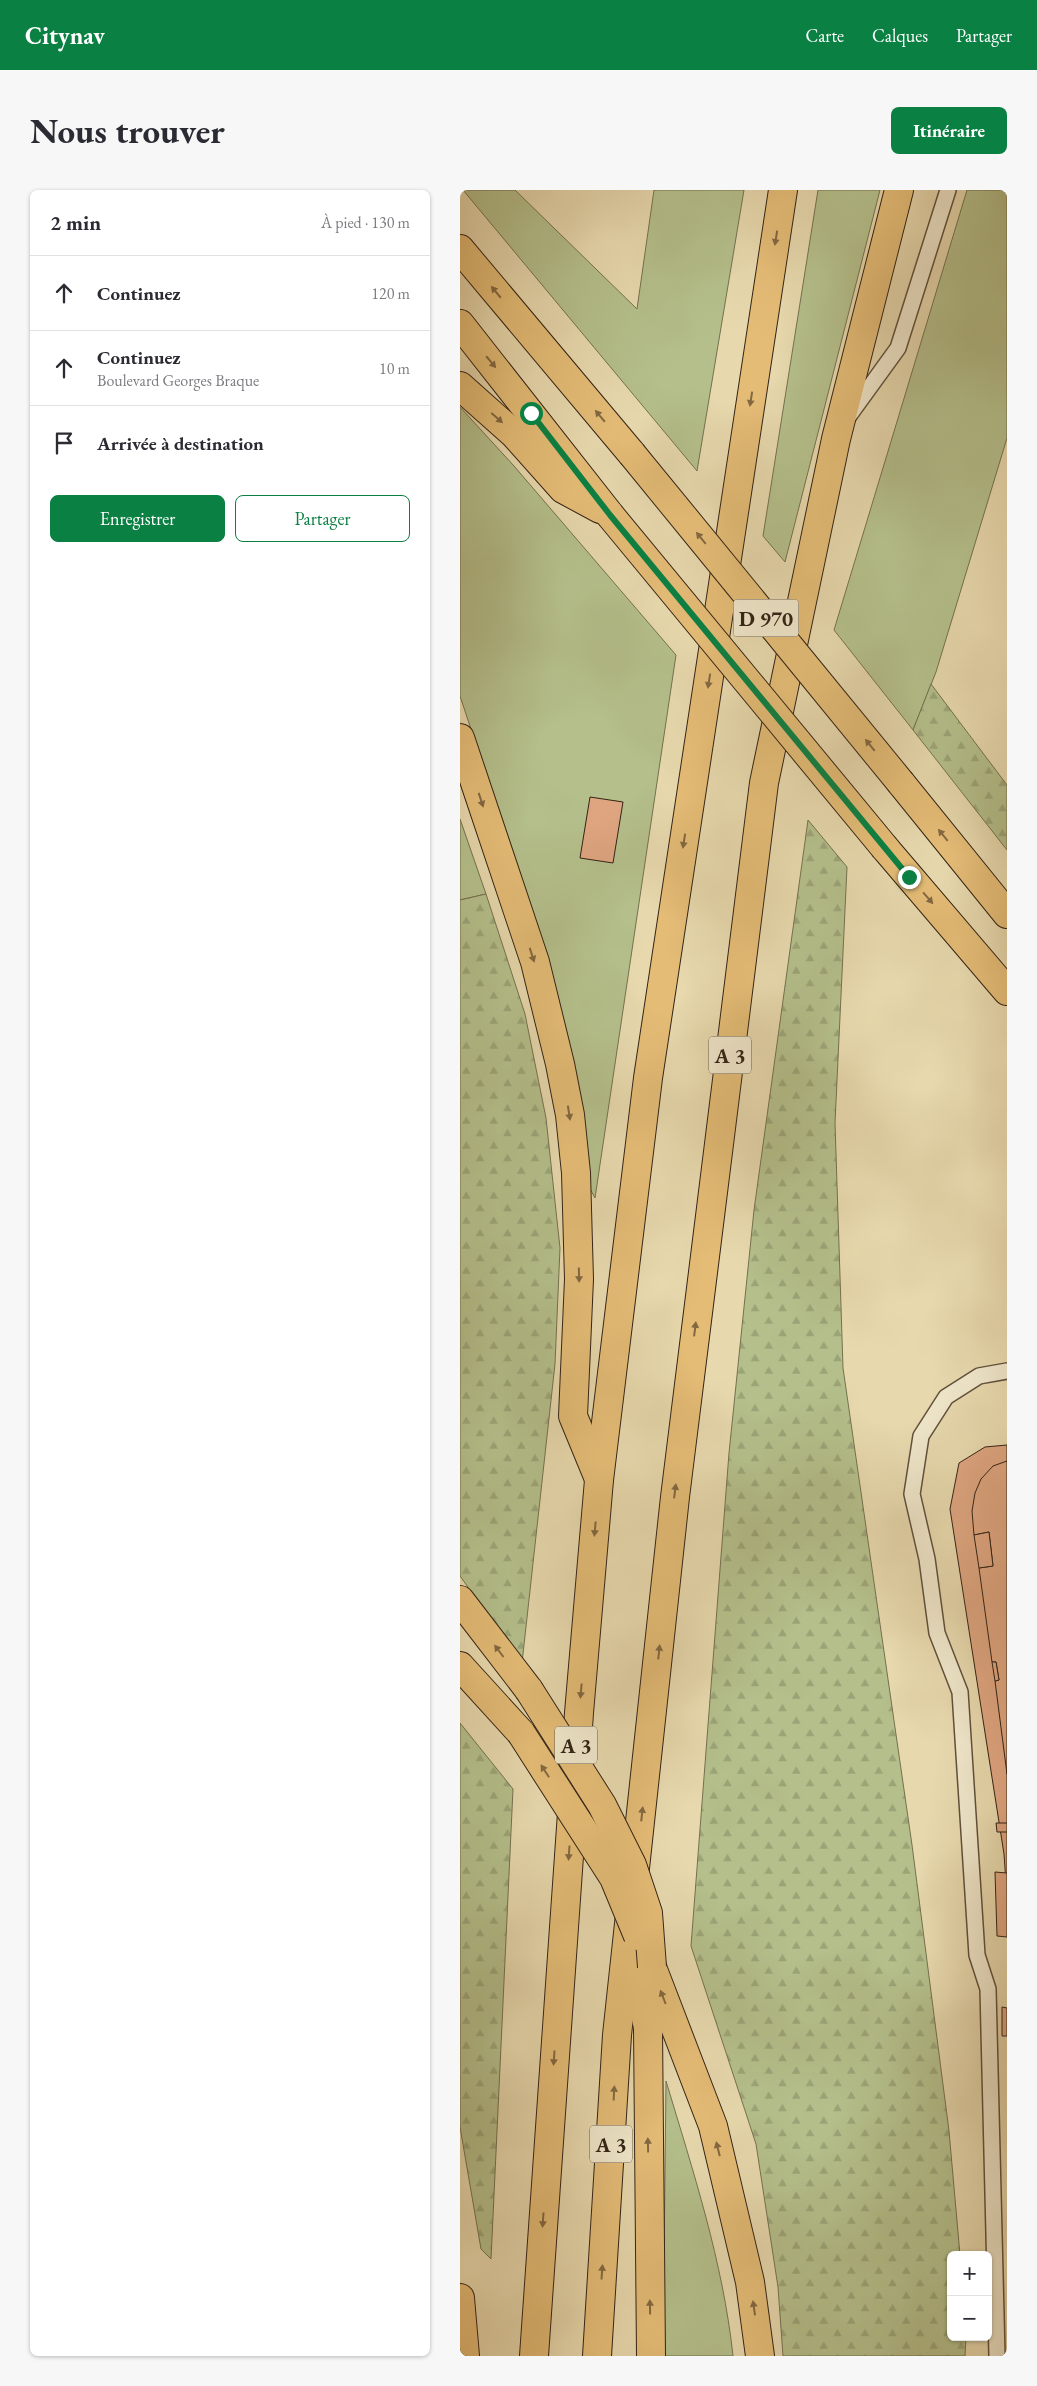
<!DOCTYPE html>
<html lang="fr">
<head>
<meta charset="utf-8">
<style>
	body { margin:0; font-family:"EB Garamond",serif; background:#f7f7f7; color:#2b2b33 }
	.controls { position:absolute; right:15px; bottom:15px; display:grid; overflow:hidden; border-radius:8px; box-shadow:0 1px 4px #0004 }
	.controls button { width:45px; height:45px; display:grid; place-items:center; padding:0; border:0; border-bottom:1px solid #e1e1e2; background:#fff; color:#2b2b33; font:25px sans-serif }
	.stop { position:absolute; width:15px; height:15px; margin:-11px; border:4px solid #0b8043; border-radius:50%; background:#fff }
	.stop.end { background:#0b8043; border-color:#fff; box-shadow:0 1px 5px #0008 }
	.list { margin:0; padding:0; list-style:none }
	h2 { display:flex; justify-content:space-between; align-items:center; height:65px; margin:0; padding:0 20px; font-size:21px }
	h2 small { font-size:16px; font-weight:400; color:#7c7c81 }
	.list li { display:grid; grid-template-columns:32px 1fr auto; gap:15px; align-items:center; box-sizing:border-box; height:75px; padding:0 20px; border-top:1px solid #e1e1e2 }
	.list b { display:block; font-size:19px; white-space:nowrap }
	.list p { margin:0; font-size:16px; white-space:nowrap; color:#7c7c81 }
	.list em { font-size:16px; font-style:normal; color:#7c7c81 }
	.actions { display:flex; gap:10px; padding:15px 20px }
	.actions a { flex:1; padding:11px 0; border:1px solid #0b8043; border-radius:8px; text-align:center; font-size:18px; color:#0b8043 }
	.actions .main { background:#0b8043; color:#fff }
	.icon { flex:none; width:28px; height:28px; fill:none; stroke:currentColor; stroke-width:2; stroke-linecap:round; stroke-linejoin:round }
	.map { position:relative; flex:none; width:547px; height:2166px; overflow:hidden; border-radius:8px }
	header { display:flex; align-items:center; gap:30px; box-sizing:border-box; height:70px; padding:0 25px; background:#0b8043; color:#fff }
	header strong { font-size:24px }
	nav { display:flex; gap:28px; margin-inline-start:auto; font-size:18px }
	.intro { display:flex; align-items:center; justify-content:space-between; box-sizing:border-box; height:120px; padding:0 30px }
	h1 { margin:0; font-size:35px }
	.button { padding:12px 22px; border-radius:8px; background:#0b8043; color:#fff; font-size:18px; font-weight:700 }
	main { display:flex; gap:30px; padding:0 30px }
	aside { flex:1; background:#fff; border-radius:8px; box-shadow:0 1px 4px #0004 }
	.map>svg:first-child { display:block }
	.grass { fill:#b4bf8b; stroke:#747150 }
	.forest { fill:url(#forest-firs); stroke:#747150 }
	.building { fill:#dea580; stroke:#332316 }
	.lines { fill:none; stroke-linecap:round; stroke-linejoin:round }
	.lane-casing { stroke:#60503c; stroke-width:18 }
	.primary-casing { stroke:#332316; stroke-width:30 }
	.highway-casing { stroke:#332316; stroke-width:30 }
	.lane { stroke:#efe6ca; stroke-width:15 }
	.primary { stroke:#e4bc76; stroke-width:28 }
	.highway { stroke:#e4bc76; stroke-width:28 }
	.primary-bridge-casing { stroke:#332316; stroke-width:30; stroke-linecap:butt }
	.highway-bridge-casing { stroke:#332316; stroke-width:30; stroke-linecap:butt }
	.primary-bridge { stroke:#e4bc76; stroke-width:28 }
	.highway-bridge { stroke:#e4bc76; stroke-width:28 }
	.oneway { fill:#836841 }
	.route { stroke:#0b8043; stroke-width:6 }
	.labels { text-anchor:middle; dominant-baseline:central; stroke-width:4.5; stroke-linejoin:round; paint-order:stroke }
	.shield { fill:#efe6ca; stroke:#6b5e4c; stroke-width:1 }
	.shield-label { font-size:21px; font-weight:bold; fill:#332316 }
</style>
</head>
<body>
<header>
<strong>Citynav</strong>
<nav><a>Carte</a><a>Calques</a><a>Partager</a></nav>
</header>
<div class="intro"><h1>Nous trouver</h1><a class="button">Itinéraire</a></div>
<main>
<aside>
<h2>2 min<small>À pied · 130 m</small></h2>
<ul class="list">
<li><svg class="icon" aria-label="ahead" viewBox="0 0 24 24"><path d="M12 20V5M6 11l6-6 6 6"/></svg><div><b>Continuez</b></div><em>120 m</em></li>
<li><svg class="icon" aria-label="ahead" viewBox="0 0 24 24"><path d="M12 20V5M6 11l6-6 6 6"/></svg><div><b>Continuez</b><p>Boulevard Georges Braque</p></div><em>10 m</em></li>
<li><svg class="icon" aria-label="arrive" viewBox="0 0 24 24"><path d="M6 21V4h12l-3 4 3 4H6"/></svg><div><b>Arrivée à destination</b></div></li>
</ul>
<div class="actions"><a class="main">Enregistrer</a><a>Partager</a></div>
</aside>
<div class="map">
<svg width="547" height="2166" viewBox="0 0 547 2166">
	<defs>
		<pattern id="forest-firs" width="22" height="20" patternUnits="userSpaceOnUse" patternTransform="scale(1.25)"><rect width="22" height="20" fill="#b4bf8b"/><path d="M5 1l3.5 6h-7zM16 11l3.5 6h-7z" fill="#9ba477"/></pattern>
	</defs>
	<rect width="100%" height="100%" fill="#e7d8ad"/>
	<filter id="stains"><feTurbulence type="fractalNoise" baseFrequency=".004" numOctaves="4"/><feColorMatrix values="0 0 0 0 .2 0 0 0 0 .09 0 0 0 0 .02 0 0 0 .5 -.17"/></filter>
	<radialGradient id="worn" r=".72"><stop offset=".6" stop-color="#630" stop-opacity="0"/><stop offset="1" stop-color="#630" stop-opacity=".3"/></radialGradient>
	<g class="grass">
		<polygon points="3,0 55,0 177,119 194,0 284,0 237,281"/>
		<polygon points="358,0 420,0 325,372 303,346"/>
		<polygon points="507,0 547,0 547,248 476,482 453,540 374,440"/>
		<polygon points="0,217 54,276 216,465 135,1008 127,993 62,693 0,506"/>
		<polygon points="0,629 26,704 0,710"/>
		<path d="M 206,1891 C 233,1981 263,2072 273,2166 L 203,2166 Z"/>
	</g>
	<g class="forest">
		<polygon points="471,494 547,595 547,660 453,540"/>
		<polygon points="348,630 387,677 375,933 383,1178 452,1655 489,1941 500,2065 491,2065 491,2147 506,2147 505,2166 323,2166 318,2097 296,1954 231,1756 269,1263 294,1020"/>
		<polygon points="26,704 65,824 86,928 100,1058 95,1174 62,1473 0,1386 0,710"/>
		<polygon points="0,1533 53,1599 31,2069 21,2059 0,1937"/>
	</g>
	<g class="building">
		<polygon points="130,607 163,612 153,673 120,668"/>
		<polygon points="547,1255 547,1707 544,1664 490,1319 499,1273 525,1257"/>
		<polygon points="547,1271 547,1584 535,1491 539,1490 536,1472 532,1472 519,1378 533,1376 529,1342 514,1345 512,1321 515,1303 521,1289 533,1276"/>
		<polygon points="529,1342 533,1376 519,1378 514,1345"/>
		<polygon points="532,1472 536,1472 539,1490 535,1491"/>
		<polygon points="536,1633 547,1633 547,1642 537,1642"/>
		<polygon points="535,1682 547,1683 547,1747 537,1746"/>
		<polygon points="542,1817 547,1818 547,1846 542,1846"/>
	</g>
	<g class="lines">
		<g class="lane-casing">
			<g id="lane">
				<polyline points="388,227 438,158 488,0"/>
				<polyline points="537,2166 528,1799 517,1765 500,1502 477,1443 467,1369 452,1304 461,1246 486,1207 519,1186 547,1181"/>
			</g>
		</g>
		<g class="primary-casing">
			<g id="primary">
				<polyline points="0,59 172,264"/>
				<polyline points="0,134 150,325"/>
				<polyline points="0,196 54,244 103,299 140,319"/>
				<polyline points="441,593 547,724"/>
				<polyline points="425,658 547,801"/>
			</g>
		</g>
		<g class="highway-casing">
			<g id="highway">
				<polyline points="0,548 75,772 100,874 110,925 116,983 119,1089 113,1226 139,1289"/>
				<polyline points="0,1410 69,1500"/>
				<polyline points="0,1476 61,1543"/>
				<polyline points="174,1766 188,1838 191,2166"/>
				<polyline points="192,1777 253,1936 290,2092 300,2166"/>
				<polyline points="0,2108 5,2166"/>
				<polyline points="74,2166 119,1523 139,1290 188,888 323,0"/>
				<polyline points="137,2166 157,1845 215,1307 304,593 376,249 439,0"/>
			</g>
		</g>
		<use href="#lane" class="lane"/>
		<use href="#primary" class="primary"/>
		<use href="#highway" class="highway"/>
		<g class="primary-bridge-casing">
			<g id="primary-bridge">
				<polyline points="172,264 441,593"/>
				<polyline points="150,325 425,658"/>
			</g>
		</g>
		<g class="highway-bridge-casing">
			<g id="highway-bridge">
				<polyline points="69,1500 142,1615 172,1675 188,1723 192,1777"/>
				<polyline points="61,1543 154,1688 178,1746"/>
			</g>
		</g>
		<use href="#primary-bridge" class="primary-bridge"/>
		<use href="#highway-bridge" class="highway-bridge"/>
	</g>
	<defs><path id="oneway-solid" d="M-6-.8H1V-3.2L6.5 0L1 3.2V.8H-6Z" transform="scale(1.25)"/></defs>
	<g class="oneway">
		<use href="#oneway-solid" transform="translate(316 48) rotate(99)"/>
		<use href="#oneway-solid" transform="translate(36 102) rotate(-130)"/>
		<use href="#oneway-solid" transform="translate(31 172) rotate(50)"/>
		<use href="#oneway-solid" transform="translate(291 209) rotate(99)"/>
		<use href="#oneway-solid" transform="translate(140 226) rotate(-130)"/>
		<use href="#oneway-solid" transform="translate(37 228) rotate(41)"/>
		<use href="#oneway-solid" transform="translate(241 348) rotate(-129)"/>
		<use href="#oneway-solid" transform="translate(249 491) rotate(99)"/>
		<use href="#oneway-solid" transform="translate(410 555) rotate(-129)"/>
		<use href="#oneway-solid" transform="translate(21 610) rotate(72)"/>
		<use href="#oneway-solid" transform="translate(483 645) rotate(-129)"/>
		<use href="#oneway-solid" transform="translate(224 651) rotate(99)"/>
		<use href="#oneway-solid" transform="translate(468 708) rotate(49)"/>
		<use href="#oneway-solid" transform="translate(72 765) rotate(72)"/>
		<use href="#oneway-solid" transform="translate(109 923) rotate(81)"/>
		<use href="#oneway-solid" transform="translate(119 1085) rotate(89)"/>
		<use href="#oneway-solid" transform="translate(235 1139) rotate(-83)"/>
		<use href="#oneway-solid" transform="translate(215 1301) rotate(-83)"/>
		<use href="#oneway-solid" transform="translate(135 1339) rotate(95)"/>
		<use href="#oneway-solid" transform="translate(39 1461) rotate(-127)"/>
		<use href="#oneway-solid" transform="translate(199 1462) rotate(-84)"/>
		<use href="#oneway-solid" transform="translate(121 1501) rotate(95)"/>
		<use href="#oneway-solid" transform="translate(85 1581) rotate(-123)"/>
		<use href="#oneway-solid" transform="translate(182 1624) rotate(-84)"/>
		<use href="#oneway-solid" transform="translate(109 1663) rotate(94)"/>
		<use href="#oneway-solid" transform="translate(203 1807) rotate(-111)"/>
		<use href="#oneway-solid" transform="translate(94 1868) rotate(94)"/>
		<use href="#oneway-solid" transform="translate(154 1903) rotate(-87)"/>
		<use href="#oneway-solid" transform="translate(188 1955) rotate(-91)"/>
		<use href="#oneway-solid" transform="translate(258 1959) rotate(-104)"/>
		<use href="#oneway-solid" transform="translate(83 2030) rotate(94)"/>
		<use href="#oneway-solid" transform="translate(142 2082) rotate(-86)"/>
		<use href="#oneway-solid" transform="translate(190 2117) rotate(-91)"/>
		<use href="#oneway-solid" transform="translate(294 2118) rotate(-98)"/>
	</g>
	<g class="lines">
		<polyline class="route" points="71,223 150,325 449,687"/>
	</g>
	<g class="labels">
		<g class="shield">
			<rect x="273.5" y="409.5" width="65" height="37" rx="4"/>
			<rect x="249" y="846.5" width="42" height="37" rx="4"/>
			<rect x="95" y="1536.5" width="42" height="37" rx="4"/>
			<rect x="130" y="1935.5" width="42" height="37" rx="4"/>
		</g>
		<g class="shield-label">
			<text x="306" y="428">D 970</text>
			<text x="270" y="865">A 3</text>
			<text x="116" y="1555">A 3</text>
			<text x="151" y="1954">A 3</text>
		</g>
	</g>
	<rect width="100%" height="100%" filter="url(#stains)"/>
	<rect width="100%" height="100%" fill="url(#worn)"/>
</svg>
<div class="controls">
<button>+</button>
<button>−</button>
</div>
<div class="stop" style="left:71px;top:223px"></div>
<div class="stop end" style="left:449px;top:687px"></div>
</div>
</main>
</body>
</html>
